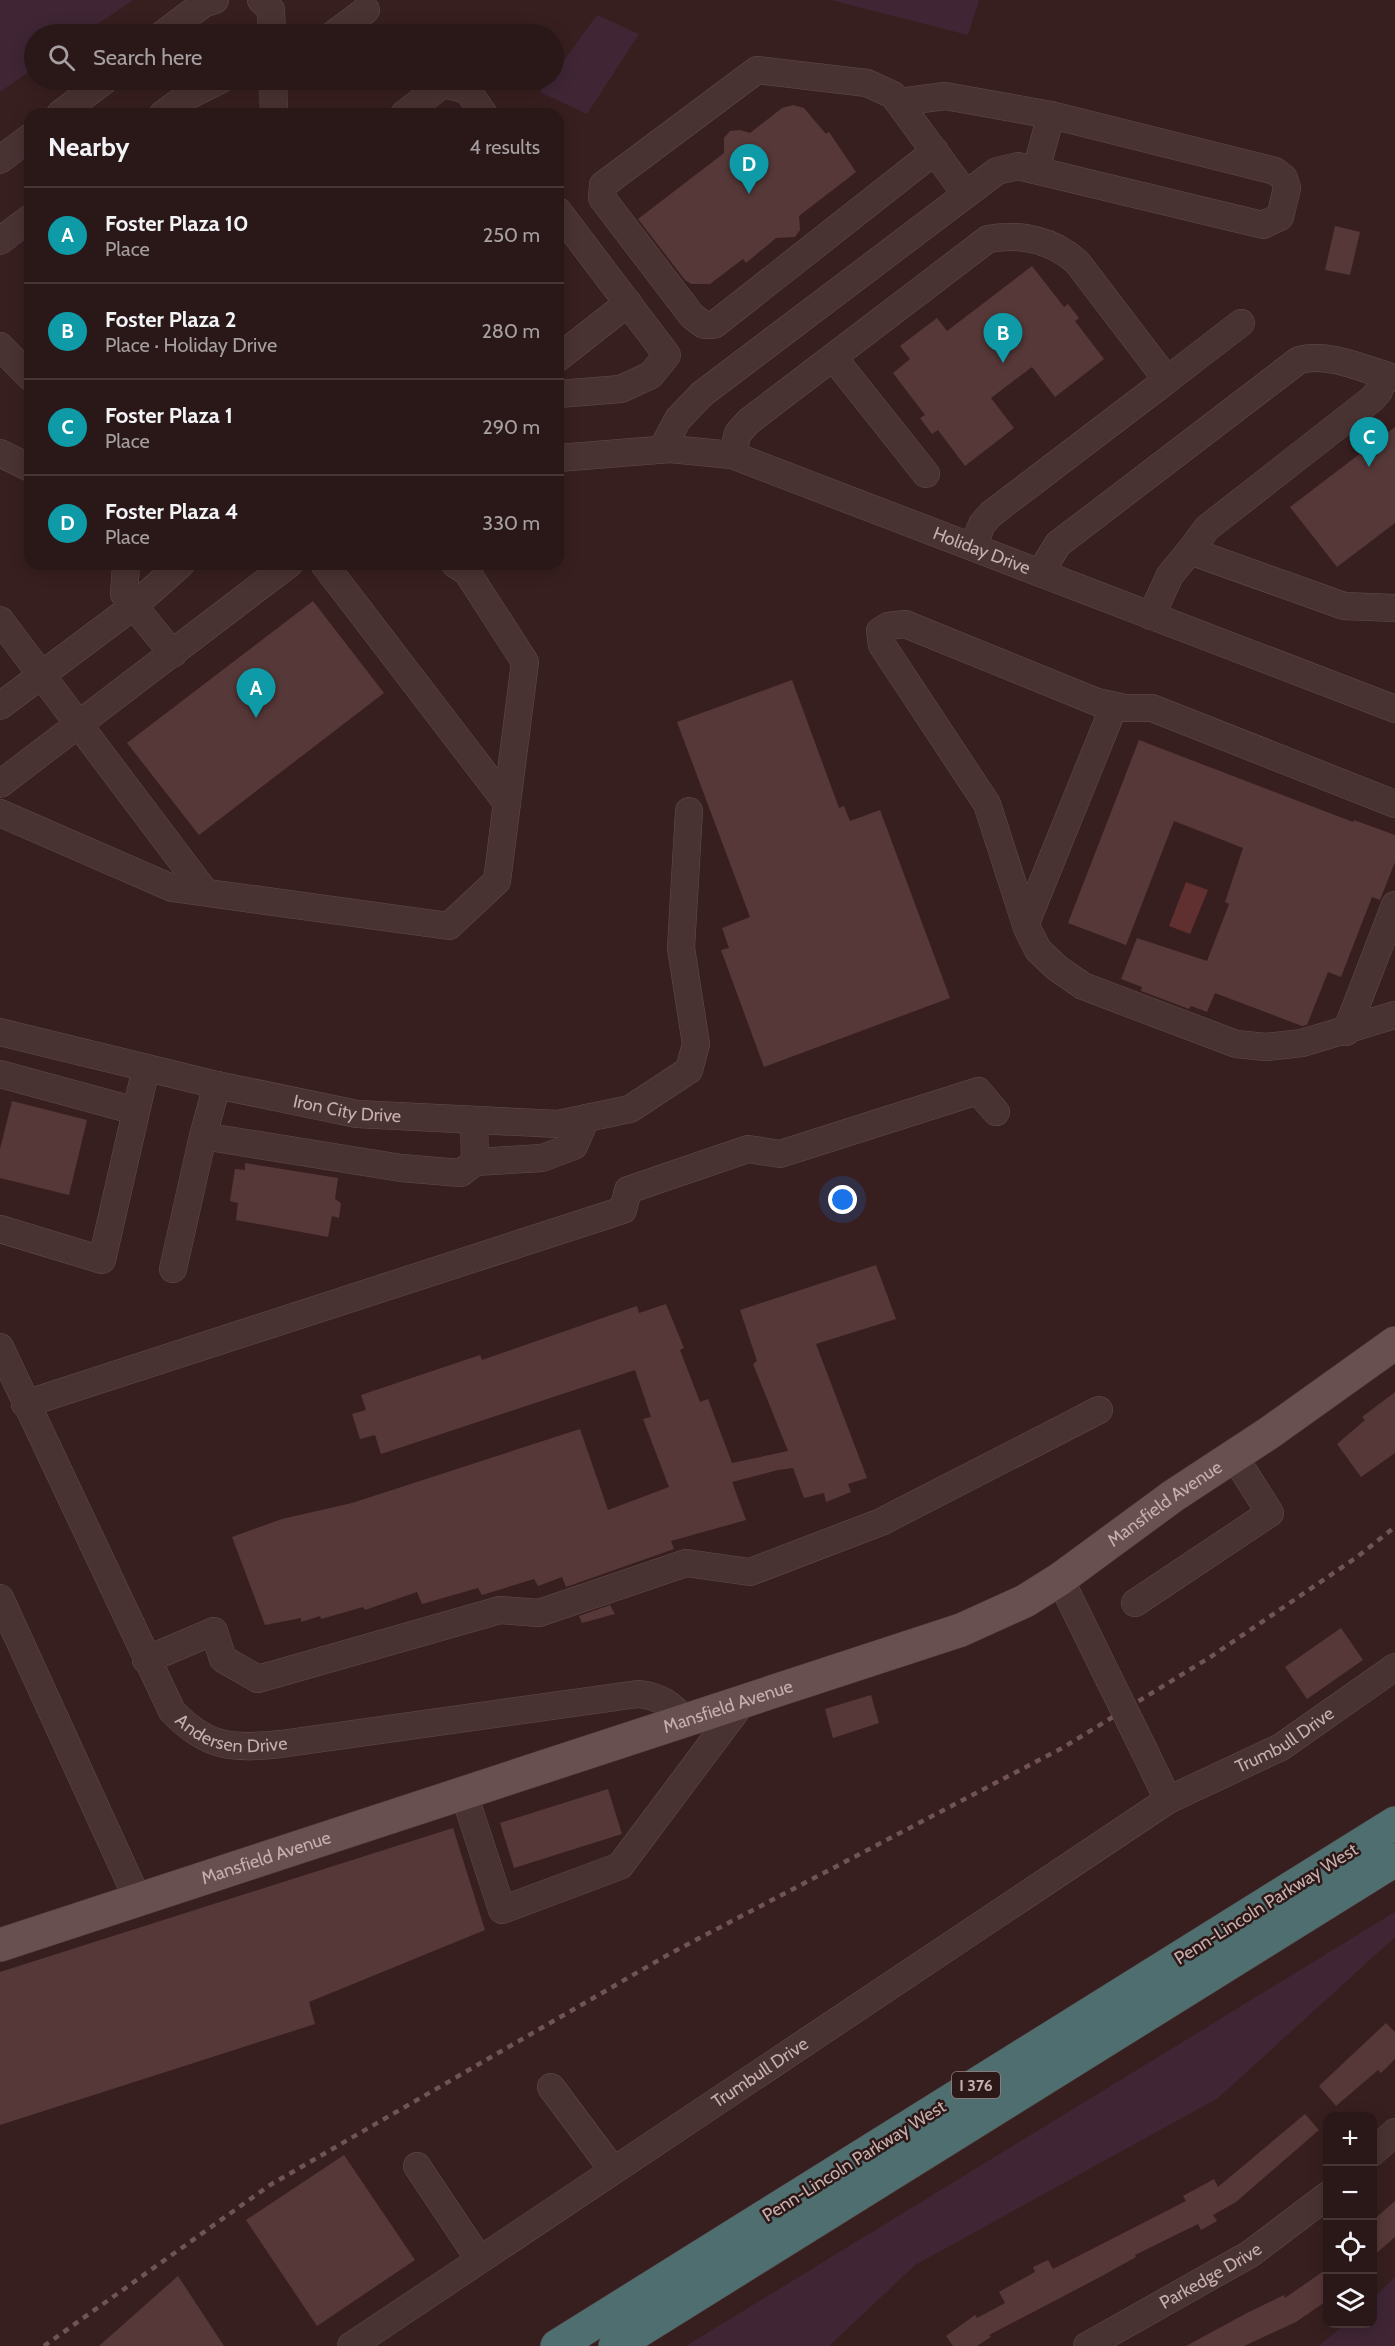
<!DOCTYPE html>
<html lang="en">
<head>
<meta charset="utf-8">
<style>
	body { margin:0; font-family:Cabin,sans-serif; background:#322020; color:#f1f3f6 }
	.controls { position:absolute; right:18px; bottom:18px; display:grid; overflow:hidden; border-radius:12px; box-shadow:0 3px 15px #0003 }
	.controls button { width:54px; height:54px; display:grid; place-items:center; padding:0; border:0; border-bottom:2px solid #463636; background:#2a1717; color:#f1f3f6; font:30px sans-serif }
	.you { position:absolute; left:843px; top:1200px; width:21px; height:21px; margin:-15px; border:4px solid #fff; border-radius:50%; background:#1a73e8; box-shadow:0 0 0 9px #1a73e833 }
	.badge { display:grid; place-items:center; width:39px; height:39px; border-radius:50%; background:#fe7f79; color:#fff; font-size:20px; font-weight:700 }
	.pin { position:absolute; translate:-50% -50px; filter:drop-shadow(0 2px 3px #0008) }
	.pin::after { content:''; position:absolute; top:32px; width:21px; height:18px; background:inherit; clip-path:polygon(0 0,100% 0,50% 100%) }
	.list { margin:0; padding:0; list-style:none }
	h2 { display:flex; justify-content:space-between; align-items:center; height:78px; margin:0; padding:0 24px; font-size:26px }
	h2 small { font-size:20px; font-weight:400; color:#a59fa1 }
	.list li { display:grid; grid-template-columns:39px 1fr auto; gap:18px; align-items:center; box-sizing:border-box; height:96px; padding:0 24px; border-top:2px solid #463636 }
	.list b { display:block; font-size:22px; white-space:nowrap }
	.list p { margin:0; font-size:20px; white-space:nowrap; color:#a59fa1 }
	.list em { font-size:20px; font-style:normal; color:#a59fa1 }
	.icon { flex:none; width:33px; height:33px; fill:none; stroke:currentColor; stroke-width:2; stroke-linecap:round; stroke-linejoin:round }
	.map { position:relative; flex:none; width:1395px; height:2346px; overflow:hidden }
	.search { position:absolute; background:#2a1717; box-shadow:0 3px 15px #0003; left:24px; top:24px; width:540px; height:66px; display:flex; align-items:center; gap:15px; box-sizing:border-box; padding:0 21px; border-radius:33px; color:#a59fa1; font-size:22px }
	.panel { position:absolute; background:#2a1717; box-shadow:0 3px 15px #0003; left:24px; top:108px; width:540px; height:462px; border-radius:18px }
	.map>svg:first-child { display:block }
	.green { fill:#402635 }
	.water { fill:#5f302f }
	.building { fill:#573838 }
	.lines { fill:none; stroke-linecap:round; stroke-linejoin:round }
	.minor-casing { stroke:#614b4a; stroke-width:28 }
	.major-casing { stroke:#523c3c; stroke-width:34 }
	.highway-casing { stroke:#503b3a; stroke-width:34 }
	.minor { stroke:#493332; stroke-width:27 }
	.major { stroke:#695050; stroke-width:33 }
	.highway { stroke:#4f6e6f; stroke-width:33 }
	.rail { stroke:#705454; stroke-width:4.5; stroke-dasharray:6 6; stroke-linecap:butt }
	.minor-bridge-casing { stroke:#614b4a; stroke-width:28; stroke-linecap:butt }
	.minor-bridge { stroke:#493332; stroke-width:27 }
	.labels { text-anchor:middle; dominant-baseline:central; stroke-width:5; stroke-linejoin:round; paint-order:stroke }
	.shield { fill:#2d1818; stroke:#988180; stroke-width:1.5 }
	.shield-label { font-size:16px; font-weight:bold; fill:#c6aead }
	.street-label { font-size:18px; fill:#c6aead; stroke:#2d1818 }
</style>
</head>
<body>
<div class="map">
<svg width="1395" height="2346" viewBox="0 0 1395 2346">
	<rect width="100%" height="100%" fill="#381f1f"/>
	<g class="green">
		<polygon points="0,0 133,0 83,34 34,34 34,68 0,92"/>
		<polygon points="831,0 979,0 968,35"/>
		<polygon points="597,15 639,34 587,114 540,92 550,80 554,80 554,74"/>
		<polygon points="1395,1912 1395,1937 1218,2098 915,2265 829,2346 686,2346"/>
		<polygon points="1395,2277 1395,2346 1319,2346 1345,2324 1372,2324 1373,2298"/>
	</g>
	<polygon class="water" points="1186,882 1208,890 1190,934 1169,926"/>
	<g class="building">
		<polygon points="793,105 804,108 826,134 829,132 856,172 799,216 800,230 795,237 776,238 746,263 743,259 710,284 691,284 685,280 638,219 724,153 724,138 730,131 740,130 750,133 782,108"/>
		<polygon points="1335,226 1360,232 1350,275 1325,270"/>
		<polygon points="1032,266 1064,307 1068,304 1079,318 1075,321 1104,359 1055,397 1032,367 991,398 1014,428 965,466 938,430 932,434 920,418 925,415 893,373 910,359 900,346 937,318 947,331"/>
		<polygon points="1395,427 1395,523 1337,567 1290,507"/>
		<polygon points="313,601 384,693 199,835 127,743"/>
		<polygon points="792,680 839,808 844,806 850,821 880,810 950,998 764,1067 721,950 729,948 722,928 750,917 677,722"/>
		<polygon points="1139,740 1353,822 1354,820 1395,835 1395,862 1380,900 1372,897 1341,977 1328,972 1307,1025 1302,1026 1215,993 1207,1012 1191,1006 1189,1009 1141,991 1142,987 1121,979 1137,938 1207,961 1229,904 1225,902 1243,848 1174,821 1126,945 1068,923"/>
		<polygon points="12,1101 87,1120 69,1195 0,1178 0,1149"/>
		<polygon points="245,1163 338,1178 335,1199 341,1203 339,1218 332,1216 328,1237 236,1220 238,1203 230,1201 235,1169 245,1170"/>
		<polygon points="876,1265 896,1319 816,1344 867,1478 848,1484 851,1492 826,1502 824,1493 804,1498 793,1468 778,1470 732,1482 746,1520 671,1541 674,1549 566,1587 562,1577 538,1586 534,1579 482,1595 478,1588 422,1604 417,1592 365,1610 363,1607 321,1619 320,1616 301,1622 301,1618 265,1625 232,1537 282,1519 352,1503 580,1429 608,1510 669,1487 643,1419 651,1417 635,1370 381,1454 375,1435 360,1439 352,1414 366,1410 361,1395 480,1355 482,1360 637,1306 639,1313 666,1304 684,1348 680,1350 700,1402 708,1399 732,1463 788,1451 753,1364 757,1361 740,1310"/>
		<polygon points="1395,1392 1395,1453 1361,1477 1337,1444 1365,1420 1362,1417"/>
		<polygon points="610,1605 615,1614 582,1623 579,1616"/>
		<polygon points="1341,1628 1363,1660 1307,1699 1285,1667"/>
		<polygon points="871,1695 879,1723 833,1738 825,1709"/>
		<polygon points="608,1789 622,1834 514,1868 500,1823"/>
		<polygon points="453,1828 485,1930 309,2002 315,2024 0,2125 0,1972"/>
		<polygon points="1386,2023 1395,2032 1395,2059 1381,2073 1378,2070 1336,2106 1319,2086"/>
		<polygon points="1305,2114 1319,2130 1236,2202 1213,2215 1217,2221 1201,2230 1198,2224 1135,2255 1136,2257 1102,2276 989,2335 991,2337 977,2346 953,2346 946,2336 975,2315 977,2318 1005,2303 999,2292 1035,2272 1033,2267 1048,2260 1053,2269 1186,2201 1183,2196 1214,2179 1218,2187"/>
		<polygon points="344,2155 415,2260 317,2326 246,2220"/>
		<polygon points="1395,2201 1395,2237 1372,2257 1372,2221"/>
		<polygon points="1328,2268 1328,2300 1296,2322 1244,2346 1186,2346 1247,2313 1284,2295 1285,2298"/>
		<polygon points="178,2276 224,2346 99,2346"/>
	</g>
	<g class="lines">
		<g class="minor-casing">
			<g id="minor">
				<polyline points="261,0 271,10 272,34"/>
				<polyline points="163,34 203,4 215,0"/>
				<polyline points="334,34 366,10"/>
				<polyline points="273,80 274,114"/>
				<polyline points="60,114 105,80"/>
				<polyline points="163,114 186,97 220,80"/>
				<polyline points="404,114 443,84 467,90 484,114"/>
				<polyline points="935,151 714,325 704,325 692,316 602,198 603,185 757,70 867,83 893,95 965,193"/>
				<polyline points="0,160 30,137"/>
				<polyline points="1036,170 1051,115"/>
				<polyline points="558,211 667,355 651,375 621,389 558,394"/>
				<polyline points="0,241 30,218"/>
				<polyline points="0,346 30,377"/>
				<polyline points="833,357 926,474"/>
				<polyline points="558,358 628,303"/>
				<polyline points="1167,380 1241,323"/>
				<polyline points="662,449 678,419 702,394 997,171 1018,166 1263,225 1280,217 1287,188 1284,178 1275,171 1051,115 945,96 899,102"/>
				<polyline points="0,453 30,468"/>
				<path d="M 732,455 L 738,433 L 749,421 L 988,239 C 1020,233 1053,240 1077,262 L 1167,380 L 991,514 L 982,524 L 973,547"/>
				<path id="s1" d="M 558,458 L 670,449 L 732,455 L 1395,709"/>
				<polyline points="1190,551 1207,528 1372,399 1379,391 1384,375"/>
				<polyline points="126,564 124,594 173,654"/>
				<polyline points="324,564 507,803"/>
				<path d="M 1040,573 L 1058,544 L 1299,360 C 1330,352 1365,370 1395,378"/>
				<polyline points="1151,616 1170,575 1190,551 1344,606 1395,608"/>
				<polyline points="0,620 205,892"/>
				<polyline points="0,706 135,605 181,564"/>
				<polyline points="0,784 289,564"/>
				<polyline points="1395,804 1152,708 1125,708 1097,702 905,624 888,626 880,631 882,645 987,804 1027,928 1038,950 1057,968 1083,986 1236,1044 1266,1047 1302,1043 1395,1015"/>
				<polyline points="0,813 172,888 449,926 497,881 525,662 467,572 455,564"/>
				<polyline points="1026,923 1114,706"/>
				<path id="s2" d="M 0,1032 L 217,1085 L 357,1114 L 558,1124 L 630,1109 L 689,1070 L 696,1044 L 681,948 L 689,811"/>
				<polyline points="1346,1032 1395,905"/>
				<polyline points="0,1074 136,1111"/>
				<polyline points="217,1085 203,1136 401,1168 461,1173 475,1162 474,1120"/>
				<polyline points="475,1162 542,1158 574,1146 586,1118"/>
				<polyline points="0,1229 102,1260 146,1068"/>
				<polyline points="173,1269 203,1136"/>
				<path id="s3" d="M 0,1347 L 172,1711 C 207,1748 232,1749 281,1744 L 638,1694 C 661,1696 671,1705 686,1721"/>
				<polyline points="25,1404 623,1210 628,1190 748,1149 780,1154 978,1091 996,1112"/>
				<polyline points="1060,1579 1108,1677"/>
				<polyline points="0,1598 138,1900"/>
				<polyline points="1135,1603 1270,1513 1234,1456"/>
				<polyline points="146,1660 214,1631 223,1659 258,1679 500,1610 539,1613 686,1563 750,1572 881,1522 1099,1410"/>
				<polyline points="1145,1752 1168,1800"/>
				<polyline points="464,1794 502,1910 620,1866 742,1703"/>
				<polyline points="551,2087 613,2170"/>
				<polyline points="1372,2153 1395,2132"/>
				<polyline points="417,2166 479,2259"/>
				<path id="s4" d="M 351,2346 L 1168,1800 L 1281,1747 L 1395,1667"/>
				<path id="s5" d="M 1087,2346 L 1250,2254 L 1328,2195"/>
			</g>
		</g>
		<g class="major-casing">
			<g id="major">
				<path id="s6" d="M 0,1945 L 961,1630 L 1025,1601 L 1060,1579 L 1173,1496 L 1269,1433 L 1395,1343"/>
			</g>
		</g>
		<g class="highway-casing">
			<g id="highway">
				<polyline points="557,2346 1395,1823"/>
				<polyline points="615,2346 1395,1860"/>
			</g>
		</g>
		<use href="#minor" class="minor"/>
		<use href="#major" class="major"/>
		<use href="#highway" class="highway"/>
		<polyline class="rail" points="44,2346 270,2185 671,1953 1064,1747 1212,1656 1357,1557 1395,1527"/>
		<g class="minor-bridge-casing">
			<polyline id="minor-bridge" points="1108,1677 1145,1752"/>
		</g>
		<use href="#minor-bridge" class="minor-bridge"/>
	</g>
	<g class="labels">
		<rect class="shield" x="952" y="2072" width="48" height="26" rx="4.5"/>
		<g class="shield-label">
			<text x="976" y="2085">I 376</text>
		</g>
		<g class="street-label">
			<text stroke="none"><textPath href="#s1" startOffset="442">Holiday Drive</textPath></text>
			<text stroke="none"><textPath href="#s2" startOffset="356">Iron City Drive</textPath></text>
			<text stroke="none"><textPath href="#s6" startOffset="1252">Mansfield Avenue</textPath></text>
			<text stroke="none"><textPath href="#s6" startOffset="766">Mansfield Avenue</textPath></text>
			<text stroke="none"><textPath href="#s3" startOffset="470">Andersen Drive</textPath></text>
			<text stroke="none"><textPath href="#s4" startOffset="1114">Trumbull Drive</textPath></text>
			<text stroke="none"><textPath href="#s6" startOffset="280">Mansfield Avenue</textPath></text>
			<text transform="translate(1266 1904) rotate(-32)">Penn-Lincoln Parkway West</text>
			<text stroke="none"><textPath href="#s4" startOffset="492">Trumbull Drive</textPath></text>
			<text transform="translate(854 2161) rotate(-32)">Penn-Lincoln Parkway West</text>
			<text stroke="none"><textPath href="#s5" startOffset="142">Parkedge Drive</textPath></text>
		</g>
	</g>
</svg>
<div class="controls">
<button>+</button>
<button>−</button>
<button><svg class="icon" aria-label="locate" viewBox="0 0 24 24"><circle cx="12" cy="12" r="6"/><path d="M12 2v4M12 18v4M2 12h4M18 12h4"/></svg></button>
<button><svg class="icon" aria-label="layers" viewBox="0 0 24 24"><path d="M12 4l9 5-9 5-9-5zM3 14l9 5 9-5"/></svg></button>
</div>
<div class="you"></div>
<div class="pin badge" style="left:256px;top:718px;background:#0f9aa8">A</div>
<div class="pin badge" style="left:1003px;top:363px;background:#0f9aa8">B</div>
<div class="pin badge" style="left:1369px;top:467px;background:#0f9aa8">C</div>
<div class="pin badge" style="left:749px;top:194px;background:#0f9aa8">D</div>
<div class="search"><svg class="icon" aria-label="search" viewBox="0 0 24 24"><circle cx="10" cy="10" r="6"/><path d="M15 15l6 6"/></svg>Search here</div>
<section class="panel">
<h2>Nearby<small>4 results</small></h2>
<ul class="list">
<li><span class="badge" style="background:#0f9aa8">A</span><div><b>Foster Plaza 10</b><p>Place</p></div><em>250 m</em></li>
<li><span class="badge" style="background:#0f9aa8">B</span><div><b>Foster Plaza 2</b><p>Place · Holiday Drive</p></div><em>280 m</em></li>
<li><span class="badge" style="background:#0f9aa8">C</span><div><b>Foster Plaza 1</b><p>Place</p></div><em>290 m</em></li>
<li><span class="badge" style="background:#0f9aa8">D</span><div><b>Foster Plaza 4</b><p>Place</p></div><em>330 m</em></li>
</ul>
</section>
</div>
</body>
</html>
